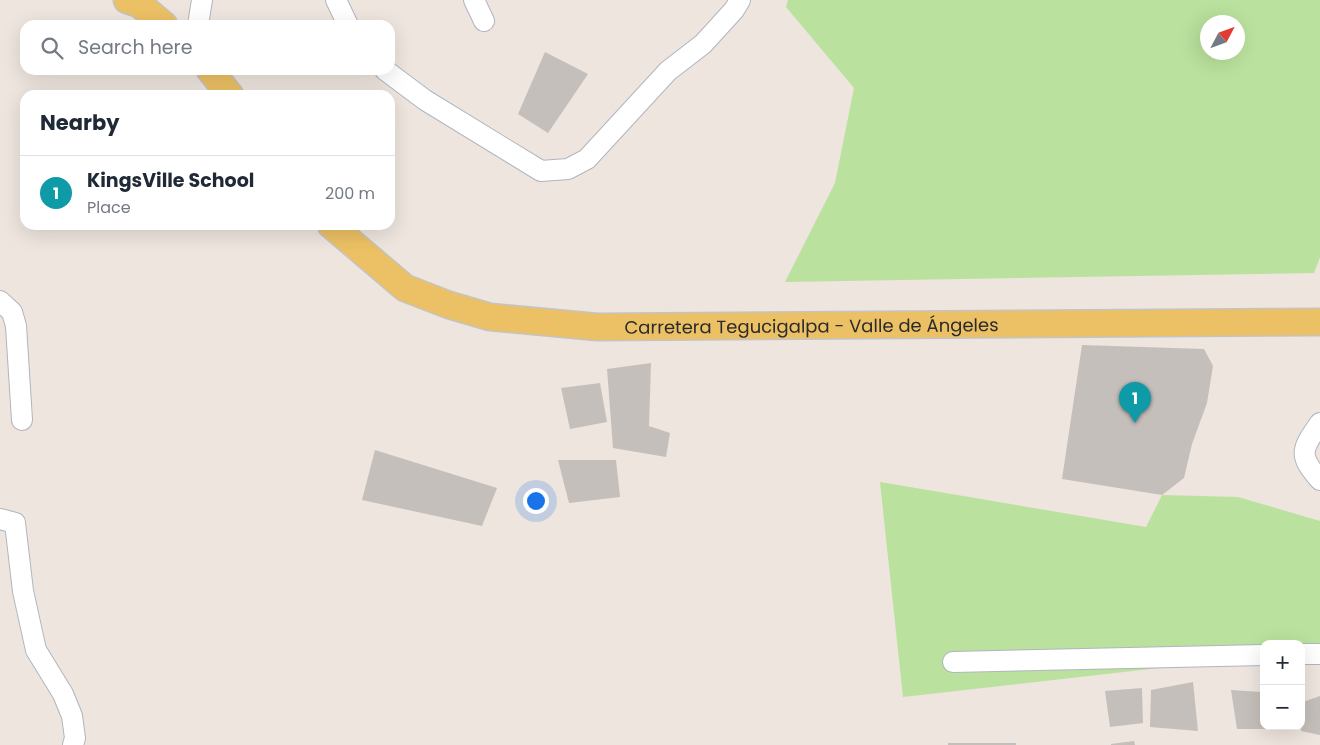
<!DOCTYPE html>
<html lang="en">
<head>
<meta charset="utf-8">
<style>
	body { margin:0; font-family:Poppins,sans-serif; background:#f6f6f7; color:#1f2937 }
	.controls { position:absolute; right:15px; bottom:15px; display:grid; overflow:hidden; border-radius:10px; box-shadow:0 5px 20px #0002 }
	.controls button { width:45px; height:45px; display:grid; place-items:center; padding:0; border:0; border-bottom:1px solid #e0e1e3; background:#fff; color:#1f2937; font:25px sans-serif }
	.compass { position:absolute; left:1200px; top:15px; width:45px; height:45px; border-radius:50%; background:#fff; box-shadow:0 5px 20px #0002; rotate:49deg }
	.you { position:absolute; left:535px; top:500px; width:18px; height:18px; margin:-12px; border:4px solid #fff; border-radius:50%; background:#1a73e8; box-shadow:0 0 0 8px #1a73e833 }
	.badge { display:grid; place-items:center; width:32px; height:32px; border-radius:50%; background:#4474f3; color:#fff; font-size:16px; font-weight:700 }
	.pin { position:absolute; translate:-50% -41px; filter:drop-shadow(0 1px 2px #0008) }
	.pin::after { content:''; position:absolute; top:26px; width:18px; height:15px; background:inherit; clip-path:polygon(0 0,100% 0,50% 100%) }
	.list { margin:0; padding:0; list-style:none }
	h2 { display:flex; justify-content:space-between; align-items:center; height:65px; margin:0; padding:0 20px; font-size:21px }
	h2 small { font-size:16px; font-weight:400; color:#747a83 }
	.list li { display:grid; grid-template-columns:32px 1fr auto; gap:15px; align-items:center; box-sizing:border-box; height:75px; padding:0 20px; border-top:1px solid #e0e1e3 }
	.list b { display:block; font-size:19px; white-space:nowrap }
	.list p { margin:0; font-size:16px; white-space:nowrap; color:#747a83 }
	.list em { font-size:16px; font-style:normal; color:#747a83 }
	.icon { flex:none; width:28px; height:28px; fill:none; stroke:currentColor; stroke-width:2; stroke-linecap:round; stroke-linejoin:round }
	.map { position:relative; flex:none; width:1320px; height:745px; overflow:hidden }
	.search { position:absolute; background:#fff; box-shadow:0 5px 20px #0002; left:20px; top:20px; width:375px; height:55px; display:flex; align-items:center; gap:12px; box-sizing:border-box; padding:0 18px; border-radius:15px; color:#747a83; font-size:19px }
	.panel { position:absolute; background:#fff; box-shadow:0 5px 20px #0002; left:20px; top:90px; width:375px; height:140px; border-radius:15px }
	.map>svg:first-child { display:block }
	.green { fill:#bae19d; fill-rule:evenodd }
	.building { fill:#c5bfbb }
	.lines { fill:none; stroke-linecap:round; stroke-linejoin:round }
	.minor-casing { stroke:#b1b5be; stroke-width:22 }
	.major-casing { stroke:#c4c4c4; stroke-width:29 }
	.minor { stroke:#fff; stroke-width:20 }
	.major { stroke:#ecc064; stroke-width:26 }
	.labels { text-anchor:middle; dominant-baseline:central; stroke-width:5; stroke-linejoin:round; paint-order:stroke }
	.street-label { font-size:18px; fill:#2b2b2b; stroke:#fff }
</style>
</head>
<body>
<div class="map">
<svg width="1320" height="745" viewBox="0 0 1320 745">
	<rect width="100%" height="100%" fill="#ede5de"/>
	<g class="green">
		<path d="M 788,0 L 1320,0 L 1320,257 L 1314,273 L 785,282 L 835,183 L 854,88 L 786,7 ZM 1208,22 L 1238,22 L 1238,52 L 1208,52 Z"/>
		<polygon points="880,482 1146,527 1162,495 1238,497 1320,521 1320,650 1301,652 1301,644 1264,644 1264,656 903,697"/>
	</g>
	<g class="building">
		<polygon points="545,52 588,74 548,133 518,114"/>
		<polygon points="1082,345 1204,349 1213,366 1207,403 1192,444 1184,478 1162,495 1062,479"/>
		<polygon points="651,363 649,426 670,433 666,457 613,448 607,369"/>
		<polygon points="600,383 607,422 570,429 561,388"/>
		<polygon points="375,450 497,488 482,526 362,500"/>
		<polygon points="558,460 616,460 620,497 569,503"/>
		<polygon points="1193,682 1198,731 1150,727 1151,690"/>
		<polygon points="1142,688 1143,723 1110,727 1105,691"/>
		<polygon points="1231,690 1262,692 1264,726 1269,726 1269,729 1237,729"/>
		<polygon points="1320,696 1320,735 1301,731 1303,702"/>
		<polygon points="1134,741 1135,745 1111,745 1111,744"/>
		<rect x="948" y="743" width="68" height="2"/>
	</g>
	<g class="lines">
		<g class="minor-casing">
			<g id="minor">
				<polyline points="336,0 348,25"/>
				<polyline points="474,0 484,21"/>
				<polyline points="198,25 202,0"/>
				<polyline points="385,70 425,100 541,171 568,169 587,159 668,71 703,44 734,10 740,0"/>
				<polyline points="0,301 12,312 16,326 22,420"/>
				<path d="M 1320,423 C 1301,450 1298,455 1320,480"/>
				<polyline points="0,519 15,523 23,591 36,650 63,694 72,716 75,738 73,745"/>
				<polyline points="1301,654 1320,654"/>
				<polyline points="953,662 1264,655"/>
			</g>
		</g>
		<g class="major-casing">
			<g id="major">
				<polyline points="127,0 139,4 164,25"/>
				<polyline points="210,70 230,95"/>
				<path id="s1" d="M 331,225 L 405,288 L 449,305 L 490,317 L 597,327 L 1320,322"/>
			</g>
		</g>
		<use href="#minor" class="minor"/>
		<use href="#major" class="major"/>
	</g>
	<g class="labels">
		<g class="street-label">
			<text stroke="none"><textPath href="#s1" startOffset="509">Carretera Tegucigalpa - Valle de Ángeles</textPath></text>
		</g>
	</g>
</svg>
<div class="controls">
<button>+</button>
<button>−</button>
</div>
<svg class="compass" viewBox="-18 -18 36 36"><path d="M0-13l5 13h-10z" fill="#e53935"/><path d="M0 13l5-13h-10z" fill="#747a83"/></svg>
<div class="you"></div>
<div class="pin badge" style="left:1135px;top:423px;background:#0f9aa8">1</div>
<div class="search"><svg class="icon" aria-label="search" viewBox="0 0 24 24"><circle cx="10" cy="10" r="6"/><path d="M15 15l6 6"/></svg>Search here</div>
<section class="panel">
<h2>Nearby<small></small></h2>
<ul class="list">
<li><span class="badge" style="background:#0f9aa8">1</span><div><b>KingsVille School</b><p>Place</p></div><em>200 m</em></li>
</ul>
</section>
</div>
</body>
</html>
